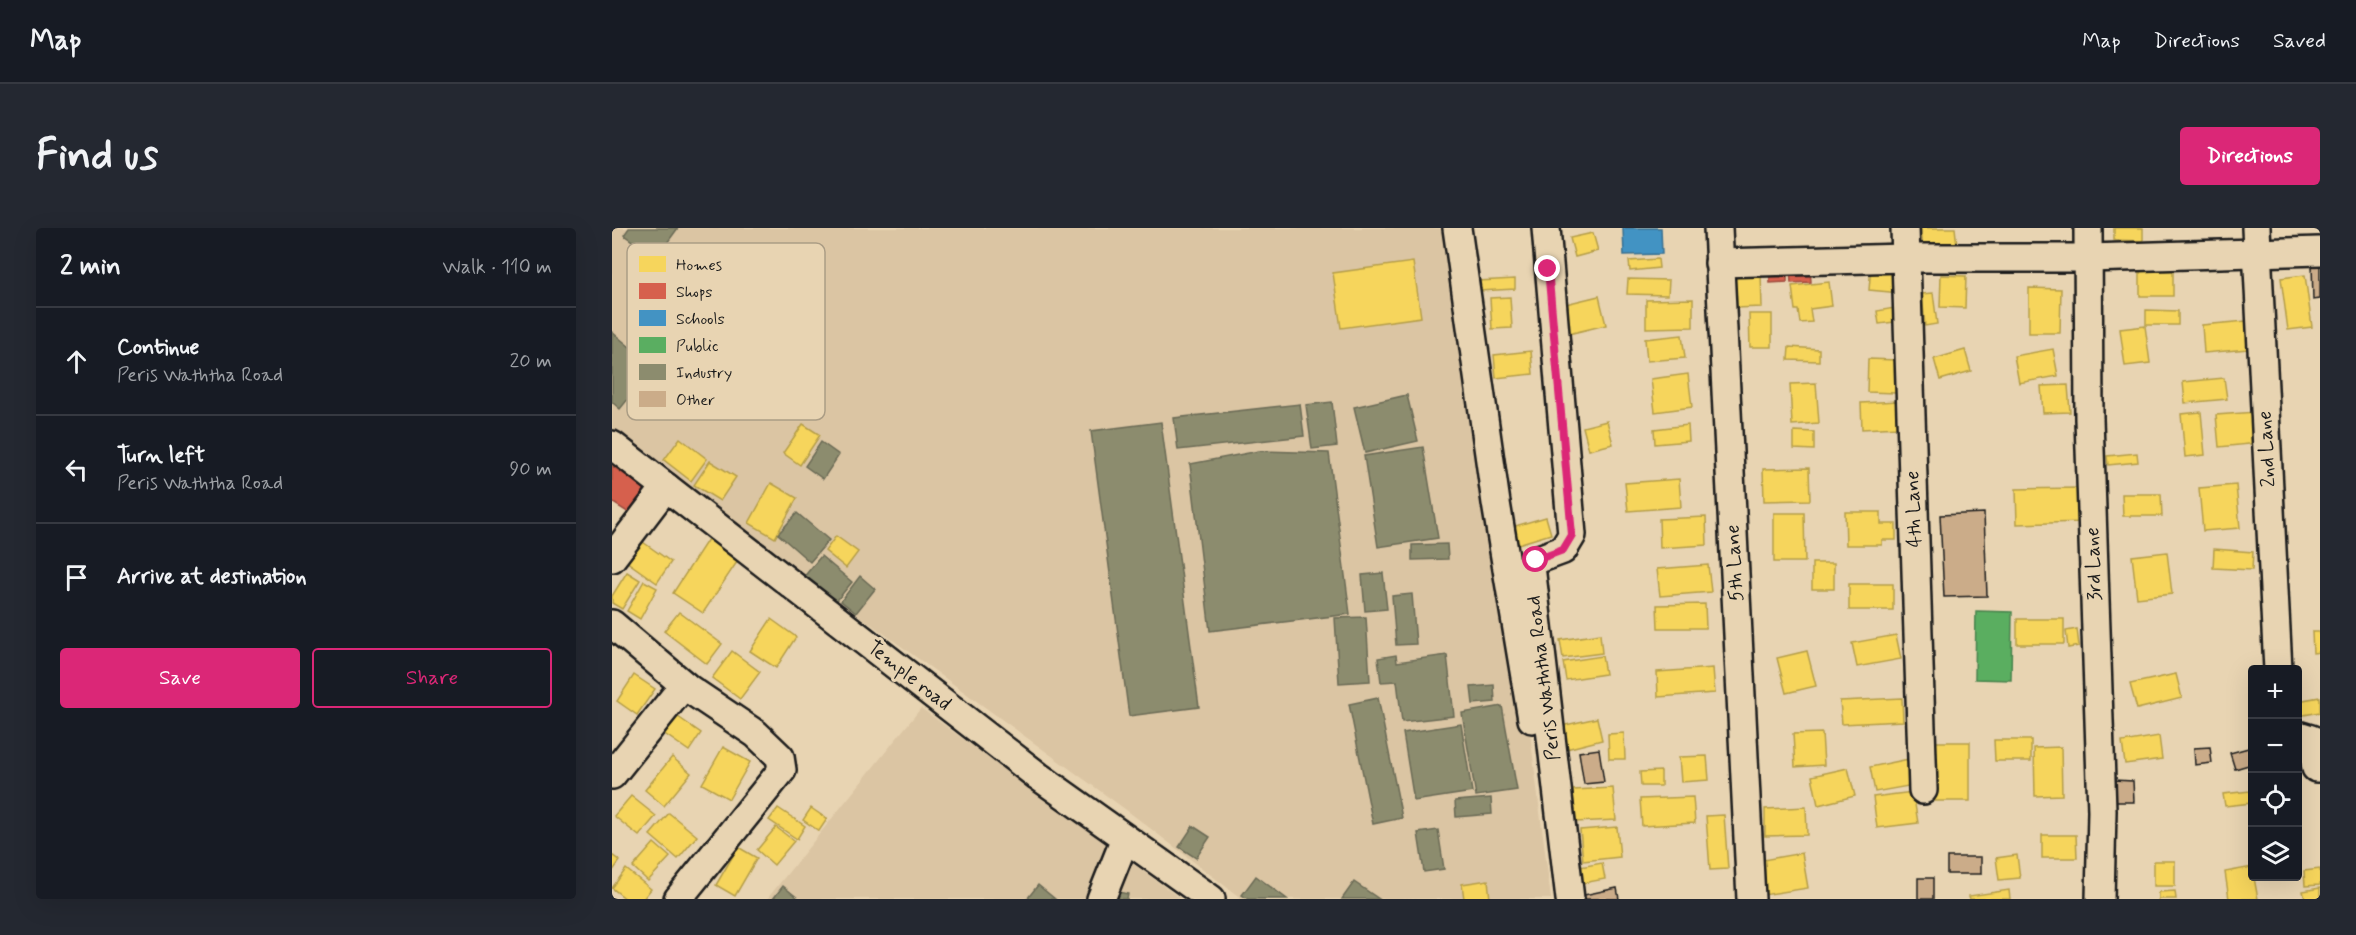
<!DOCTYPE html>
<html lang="en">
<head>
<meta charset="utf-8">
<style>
	body { margin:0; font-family:Mynerve,sans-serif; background:#242831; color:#f1f3f6 }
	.controls { position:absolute; right:18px; bottom:18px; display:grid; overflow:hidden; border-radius:6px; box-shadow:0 6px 24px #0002 }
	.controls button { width:54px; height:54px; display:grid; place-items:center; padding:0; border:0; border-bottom:2px solid #363941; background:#171b24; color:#f1f3f6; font:30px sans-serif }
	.stop { position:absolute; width:18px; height:18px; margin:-14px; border:4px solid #db2777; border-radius:50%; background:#fff }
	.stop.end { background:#db2777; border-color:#fff; box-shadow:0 2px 6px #0008 }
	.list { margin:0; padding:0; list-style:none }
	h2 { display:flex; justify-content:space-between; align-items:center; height:78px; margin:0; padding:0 24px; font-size:26px }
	h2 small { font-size:20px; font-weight:400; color:#9ea1a6 }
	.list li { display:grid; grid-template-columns:39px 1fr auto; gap:18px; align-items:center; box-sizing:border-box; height:108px; padding:0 24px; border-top:2px solid #363941 }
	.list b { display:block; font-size:22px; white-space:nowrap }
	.list p { margin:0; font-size:20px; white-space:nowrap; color:#9ea1a6 }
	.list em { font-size:20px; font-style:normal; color:#9ea1a6 }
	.actions { display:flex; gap:12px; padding:18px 24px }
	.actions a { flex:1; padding:14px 0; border:2px solid #db2777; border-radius:6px; text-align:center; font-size:21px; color:#db2777 }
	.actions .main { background:#db2777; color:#fff }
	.icon { flex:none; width:33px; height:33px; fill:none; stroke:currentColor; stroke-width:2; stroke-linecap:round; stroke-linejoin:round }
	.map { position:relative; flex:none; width:1708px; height:671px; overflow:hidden; border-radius:6px }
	header { display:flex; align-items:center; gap:36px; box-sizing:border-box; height:84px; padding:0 30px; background:#171b24; border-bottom:2px solid #363941 }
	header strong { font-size:28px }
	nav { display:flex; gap:33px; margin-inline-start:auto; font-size:21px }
	.intro { display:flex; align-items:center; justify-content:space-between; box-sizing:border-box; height:144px; padding:0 36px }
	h1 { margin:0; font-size:42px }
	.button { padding:15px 27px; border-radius:6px; background:#db2777; color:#fff; font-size:21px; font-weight:700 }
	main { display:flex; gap:36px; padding:0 36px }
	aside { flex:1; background:#171b24; border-radius:6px; box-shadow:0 6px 24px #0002 }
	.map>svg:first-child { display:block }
	.built { fill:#dbc5a3 }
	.homes { fill:#f6d55c; stroke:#b59e49; stroke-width:1.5 }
	.shops { fill:#d6604d; stroke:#9e4c3e; stroke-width:1.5 }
	.schools { fill:#4393c3; stroke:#376f91; stroke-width:1.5 }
	.public { fill:#5aae61; stroke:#47824c; stroke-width:1.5 }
	.industry { fill:#8c8c6e; stroke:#6a6a55; stroke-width:1.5 }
	.building { fill:#cbac89; stroke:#1c1c1c; stroke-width:1.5 }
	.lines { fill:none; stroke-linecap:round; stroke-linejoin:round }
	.minor-casing { stroke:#1c1c1c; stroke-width:32 }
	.minor { stroke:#e8d4b2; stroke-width:27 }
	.route { stroke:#db2777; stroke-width:8 }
	.labels { text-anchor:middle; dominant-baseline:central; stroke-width:6; stroke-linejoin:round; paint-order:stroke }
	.street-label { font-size:20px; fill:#1c1c1c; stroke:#e8d4b2 }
	.key { fill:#e8d4b2; stroke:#ab9d85; stroke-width:1.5 }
	.key-label { font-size:16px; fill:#1c1c1c }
</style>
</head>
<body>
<header>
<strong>Map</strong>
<nav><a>Map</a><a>Directions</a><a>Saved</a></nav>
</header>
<div class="intro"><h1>Find us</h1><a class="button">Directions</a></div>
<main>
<aside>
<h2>2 min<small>Walk · 110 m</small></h2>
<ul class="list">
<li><svg class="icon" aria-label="ahead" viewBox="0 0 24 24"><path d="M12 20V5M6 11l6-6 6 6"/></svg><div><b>Continue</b><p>Peris Waththa Road</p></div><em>20 m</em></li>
<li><svg class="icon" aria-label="left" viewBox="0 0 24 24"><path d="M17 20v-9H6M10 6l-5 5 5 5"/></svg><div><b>Turn left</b><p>Peris Waththa Road</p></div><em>90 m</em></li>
<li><svg class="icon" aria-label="arrive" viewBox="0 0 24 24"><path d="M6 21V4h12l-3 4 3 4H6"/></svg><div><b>Arrive at destination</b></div></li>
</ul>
<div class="actions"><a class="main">Save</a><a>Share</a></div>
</aside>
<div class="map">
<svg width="1708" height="671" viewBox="0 0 1708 671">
	<rect width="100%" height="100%" fill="#e8d4b2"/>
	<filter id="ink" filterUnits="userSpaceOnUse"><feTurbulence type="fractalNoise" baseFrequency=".0167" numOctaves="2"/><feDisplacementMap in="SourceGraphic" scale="12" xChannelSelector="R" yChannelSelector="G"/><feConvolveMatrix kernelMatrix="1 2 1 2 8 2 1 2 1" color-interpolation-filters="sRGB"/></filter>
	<g filter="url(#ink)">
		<g class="built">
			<polygon points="0,0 854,0 939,671 630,671 517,584 0,208"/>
			<polygon points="309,480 569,671 155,671"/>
		</g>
		<g class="homes">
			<polygon points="1309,0 1343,0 1345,18 1311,21"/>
			<polygon points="1502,0 1531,0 1531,13 1502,12"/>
			<polygon points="981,5 986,23 963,29 958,10"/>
			<polygon points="1046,31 1047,40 1018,43 1017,33"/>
			<polygon points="801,34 809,89 729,100 721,45"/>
			<rect x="1528" y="35" width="33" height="33"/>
			<polygon points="1259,38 1290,41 1288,65 1257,62"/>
			<polygon points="1149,46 1150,79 1123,80 1122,47"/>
			<polygon points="1329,47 1354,48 1353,80 1328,79"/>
			<polygon points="1693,47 1700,99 1676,102 1669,50"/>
			<polygon points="903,51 903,61 867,63 866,53"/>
			<polygon points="1016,51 1057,52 1056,67 1015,66"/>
			<polygon points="1217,54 1220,78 1198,81 1200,94 1188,95 1186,82 1183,82 1180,58"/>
			<polygon points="1417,60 1449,61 1448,105 1417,105"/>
			<polygon points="1321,65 1325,96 1313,98 1310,66"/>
			<polygon points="987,68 994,97 948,108 941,79"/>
			<polygon points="898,69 900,100 880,101 878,70"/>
			<polygon points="1081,71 1081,99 1034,100 1034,72"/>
			<polygon points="1288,79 1290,93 1267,96 1265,83"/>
			<polygon points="1534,82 1566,83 1566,97 1534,97"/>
			<polygon points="1137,86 1160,86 1160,119 1138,119"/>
			<polygon points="1634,93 1636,121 1592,125 1590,97"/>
			<polygon points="1533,98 1538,135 1513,138 1508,101"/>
			<polygon points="1070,107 1073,130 1035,133 1033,111"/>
			<polygon points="1177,119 1207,121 1207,133 1176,132"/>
			<polygon points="1441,121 1446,148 1407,155 1402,128"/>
			<polygon points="1353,122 1359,143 1328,152 1322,131"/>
			<polygon points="919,123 921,146 884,150 882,127"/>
			<polygon points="1256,131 1285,132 1284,165 1255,164"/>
			<polygon points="1076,146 1080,179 1043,184 1039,151"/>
			<polygon points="1612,150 1615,171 1573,175 1571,154"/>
			<polygon points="1204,155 1207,195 1180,197 1178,156"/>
			<polygon points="1456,157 1458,184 1431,185 1429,158"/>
			<polygon points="1286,173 1287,199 1250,201 1249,175"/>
			<polygon points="1589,184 1593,227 1573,229 1569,186"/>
			<polygon points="1644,184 1647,215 1607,219 1604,187"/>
			<polygon points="995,193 1001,216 977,222 971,199"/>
			<polygon points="191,196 208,207 188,237 171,225"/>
			<polygon points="1076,197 1077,213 1043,216 1042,201"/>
			<polygon points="1182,203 1202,204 1202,222 1182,221"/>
			<polygon points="68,210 95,231 79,253 52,232"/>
			<polygon points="1525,225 1526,234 1496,237 1495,228"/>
			<polygon points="98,233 124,249 108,273 82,257"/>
			<polygon points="1197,240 1198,272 1152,273 1151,241"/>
			<polygon points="1067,251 1069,279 1016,283 1013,255"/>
			<polygon points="159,255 185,270 163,310 137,295"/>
			<polygon points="1624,257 1628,300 1591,303 1587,260"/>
			<polygon points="1468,260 1469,294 1405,296 1404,261"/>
			<polygon points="1510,266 1549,266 1550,288 1511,288"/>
			<polygon points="1233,284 1269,284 1269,296 1284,296 1284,312 1270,312 1270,317 1234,317"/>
			<polygon points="1162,285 1192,285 1193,334 1162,334"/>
			<polygon points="934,289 939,306 906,316 900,299"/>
			<polygon points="1094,289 1095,317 1048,320 1047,291"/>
			<polygon points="224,308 246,324 234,340 213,323"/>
			<polygon points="96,311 127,331 91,385 61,365"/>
			<polygon points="28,312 59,334 45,355 14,333"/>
			<polygon points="1602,321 1641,324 1640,342 1601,340"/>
			<polygon points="1555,324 1560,366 1525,370 1520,328"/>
			<rect x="1200" y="335" width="22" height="26"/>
			<polygon points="1096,337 1099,364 1048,368 1045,341"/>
			<polygon points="15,344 28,352 10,381 0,375 0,368"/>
			<polygon points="32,353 45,360 28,391 15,383"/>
			<rect x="1237" y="356" width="44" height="26"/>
			<polygon points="1093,376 1094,400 1046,400 1045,377"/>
			<polygon points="67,384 110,416 95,436 52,403"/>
			<polygon points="159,391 184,409 164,440 138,423"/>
			<rect x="1405" y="391" width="47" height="25"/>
			<polygon points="1465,401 1467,418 1456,420 1454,403"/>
			<polygon points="1700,404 1708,404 1708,424 1701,425"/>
			<polygon points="988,406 990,425 951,430 948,412"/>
			<polygon points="1284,407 1289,431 1245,439 1240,415"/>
			<polygon points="120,423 148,444 128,471 100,450"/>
			<polygon points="1195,423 1204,458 1174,465 1165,430"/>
			<polygon points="990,428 993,446 954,452 951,434"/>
			<polygon points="1101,440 1103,465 1046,469 1045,444"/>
			<polygon points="1564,446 1570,470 1525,481 1518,456"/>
			<polygon points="22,447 43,461 25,487 5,473"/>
			<polygon points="1708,469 1708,484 1686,488 1686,473"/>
			<polygon points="1290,470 1291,493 1230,496 1228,473"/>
			<polygon points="59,484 89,505 77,523 47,502"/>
			<polygon points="985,490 990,512 954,521 949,498"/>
			<polygon points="1012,505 1013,531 997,531 996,506"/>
			<polygon points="1210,505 1212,537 1183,539 1181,506"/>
			<polygon points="1547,508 1550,531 1513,536 1510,514"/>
			<polygon points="1382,512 1419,512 1419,533 1383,533"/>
			<rect x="1318" y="514" width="40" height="59"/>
			<polygon points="111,519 138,534 117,571 90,556"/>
			<polygon points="1449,519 1450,567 1423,568 1422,520"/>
			<polygon points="1095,528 1097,552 1069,554 1067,529"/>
			<polygon points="60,529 79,545 52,578 33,562"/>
			<polygon points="1297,531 1302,557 1263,564 1258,539"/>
			<polygon points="1236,540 1243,568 1206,577 1200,548"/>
			<polygon points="1049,543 1049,558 1029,558 1028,544"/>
			<polygon points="1001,560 1004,592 963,594 961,562"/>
			<polygon points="1638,563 1640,575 1613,578 1611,566"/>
			<polygon points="1301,564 1306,595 1265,600 1261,569"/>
			<polygon points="19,568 44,588 27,608 2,588"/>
			<polygon points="1081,569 1083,595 1030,598 1028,571"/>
			<polygon points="1194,579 1195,607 1153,608 1153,581"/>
			<polygon points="166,580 193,598 185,611 157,592"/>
			<polygon points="199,580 215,591 207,603 191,592"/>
			<polygon points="57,585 85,608 66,631 38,607"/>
			<polygon points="1112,587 1116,641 1098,642 1094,588"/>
			<polygon points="164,599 182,613 162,637 145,622"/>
			<polygon points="1005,599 1008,629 971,633 968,602"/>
			<polygon points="1430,607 1464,607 1465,630 1430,630"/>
			<polygon points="42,615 58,629 36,653 21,639"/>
			<polygon points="126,619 145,630 123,668 104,657"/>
			<polygon points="1190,625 1196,660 1151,667 1145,633"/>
			<polygon points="0,627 8,633 0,644"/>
			<polygon points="1405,627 1408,650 1387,652 1384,630"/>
			<rect x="1542" y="633" width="21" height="25"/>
			<polygon points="990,635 993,651 966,656 962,640"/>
			<polygon points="1640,639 1646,671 1617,671 1613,644"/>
			<polygon points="14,641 39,661 31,671 14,671 0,660"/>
			<polygon points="1708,641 1708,657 1693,658 1692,643"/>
			<polygon points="876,652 878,671 852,671 850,656"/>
			<polygon points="1708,660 1708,671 1693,671 1691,663"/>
			<polygon points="1397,662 1398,671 1358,671 1357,668"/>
			<polygon points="1563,663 1564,671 1547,671 1547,664"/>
		</g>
		<g class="shops">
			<polygon points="1175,37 1175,54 1158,55 1157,38"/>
			<polygon points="1198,40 1199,54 1179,55 1178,41"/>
			<polygon points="0,238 34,261 17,285 0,274"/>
		</g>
		<polygon class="schools" points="1011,0 1049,0 1050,26 1012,27"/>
		<polygon class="public" points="1364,383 1400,384 1399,452 1363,451"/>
		<g class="industry">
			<polygon points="17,0 66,0 44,30 12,7"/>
			<polygon points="0,104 42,139 8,181 0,174"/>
			<polygon points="795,167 806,213 753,225 742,179"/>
			<polygon points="720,174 725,218 700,221 694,177"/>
			<polygon points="688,176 692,208 566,222 562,190"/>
			<polygon points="549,194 587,479 517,488 479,203"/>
			<polygon points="209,214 227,227 211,251 193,238"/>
			<polygon points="811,219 826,310 766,319 752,228"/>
			<polygon points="647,223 717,225 738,386 598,403 578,236"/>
			<polygon points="185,285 217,312 198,334 166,306"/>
			<polygon points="835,316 836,331 800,332 800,317"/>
			<polygon points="209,328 240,354 222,376 191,350"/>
			<polygon points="771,345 775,381 753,383 750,347"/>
			<polygon points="248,348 263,361 244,385 229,373"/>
			<polygon points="800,366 804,416 784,417 780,368"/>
			<polygon points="754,389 758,453 727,455 723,390"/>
			<polygon points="784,427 785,434 835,427 842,488 790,494 785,453 769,454 766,430"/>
			<polygon points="882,457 883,474 861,476 859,459"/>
			<polygon points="766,470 790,590 761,596 737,476"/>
			<polygon points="890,478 905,562 864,568 850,485"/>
			<polygon points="849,496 860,564 802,573 791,505"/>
			<polygon points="879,570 880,586 844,589 843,573"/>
			<polygon points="581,598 598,609 584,630 567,619"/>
			<polygon points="826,602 832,641 812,644 806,605"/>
			<polygon points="644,648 675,671 636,671 630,667"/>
			<polygon points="742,654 767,671 730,671"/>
			<polygon points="426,657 443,671 415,671"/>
			<polygon points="171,658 187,671 161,671"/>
			<polygon points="497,662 516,666 515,671 496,671"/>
		</g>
		<g class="building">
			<polygon points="1700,36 1708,36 1708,71 1701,72"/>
			<polygon points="1372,285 1375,368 1332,369 1328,287"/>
			<polygon points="1598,519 1600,535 1583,537 1582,520"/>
			<polygon points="1640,519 1640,536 1623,541 1618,525"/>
			<polygon points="987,521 992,554 972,556 967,524"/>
			<polygon points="1501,552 1521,553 1522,574 1501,574"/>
			<rect x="1335" y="629" width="34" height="17"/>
			<rect x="1306" y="650" width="15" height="21"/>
			<polygon points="1005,660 1007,671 973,671 972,667"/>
		</g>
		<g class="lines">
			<g class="minor-casing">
				<g id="minor">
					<polyline points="845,0 884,275 920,491"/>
					<polyline points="934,0 960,307 951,322 924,332 919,338 958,671"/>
					<polyline points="1106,0 1139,671"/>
					<polyline points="1293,0 1311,562"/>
					<polyline points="1476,0 1477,191 1490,583 1488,671"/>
					<polyline points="1644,0 1666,442"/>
					<polyline points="1107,35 1294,30 1477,30 1708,23"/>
					<polyline points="0,217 426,548 599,671"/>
					<polyline points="0,330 54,259"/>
					<polyline points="0,396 77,461 144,506 168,529 170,542 66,671"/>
					<polyline points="1686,507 1699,511 1704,540 1708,540"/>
					<polyline points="0,547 72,457"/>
					<polyline points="489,671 513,611"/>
				</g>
			</g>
			<use href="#minor" class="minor"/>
		</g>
	</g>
	<g class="lines" filter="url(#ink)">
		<polyline class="route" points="924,332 951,322 960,307 936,41"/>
	</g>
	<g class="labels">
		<g class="street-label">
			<text transform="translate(1655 221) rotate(-93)">2nd Lane</text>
			<text transform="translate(1302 281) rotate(-92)">4th Lane</text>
			<text transform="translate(1123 335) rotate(-93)">5th Lane</text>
			<text transform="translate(1482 336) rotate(-92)">3rd Lane</text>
			<text transform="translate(297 448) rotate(38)">Temple road</text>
			<text transform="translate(932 450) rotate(-97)">Peris Waththa Road</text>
		</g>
	</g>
	<rect x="15" y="15" width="198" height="177" rx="9" class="key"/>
	<rect x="27" y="28" width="27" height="16" fill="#f6d55c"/>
	<rect x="27" y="55" width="27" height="16" fill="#d6604d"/>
	<rect x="27" y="82" width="27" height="16" fill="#4393c3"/>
	<rect x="27" y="109" width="27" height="16" fill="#5aae61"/>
	<rect x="27" y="136" width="27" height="16" fill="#8c8c6e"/>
	<rect x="27" y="163" width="27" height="16" fill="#cbac89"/>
	<g class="key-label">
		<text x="64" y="42">Homes</text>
		<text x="64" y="69">Shops</text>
		<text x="64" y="96">Schools</text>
		<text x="64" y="123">Public</text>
		<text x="64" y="150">Industry</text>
		<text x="64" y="177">Other</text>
	</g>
</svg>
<div class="controls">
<button>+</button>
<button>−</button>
<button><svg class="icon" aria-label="locate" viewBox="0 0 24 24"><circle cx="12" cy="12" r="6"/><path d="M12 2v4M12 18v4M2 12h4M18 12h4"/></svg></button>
<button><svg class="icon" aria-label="layers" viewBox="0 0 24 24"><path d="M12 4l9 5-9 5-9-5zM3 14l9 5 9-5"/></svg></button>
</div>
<div class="stop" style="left:924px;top:332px"></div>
<div class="stop end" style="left:936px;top:41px"></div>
</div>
</main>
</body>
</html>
